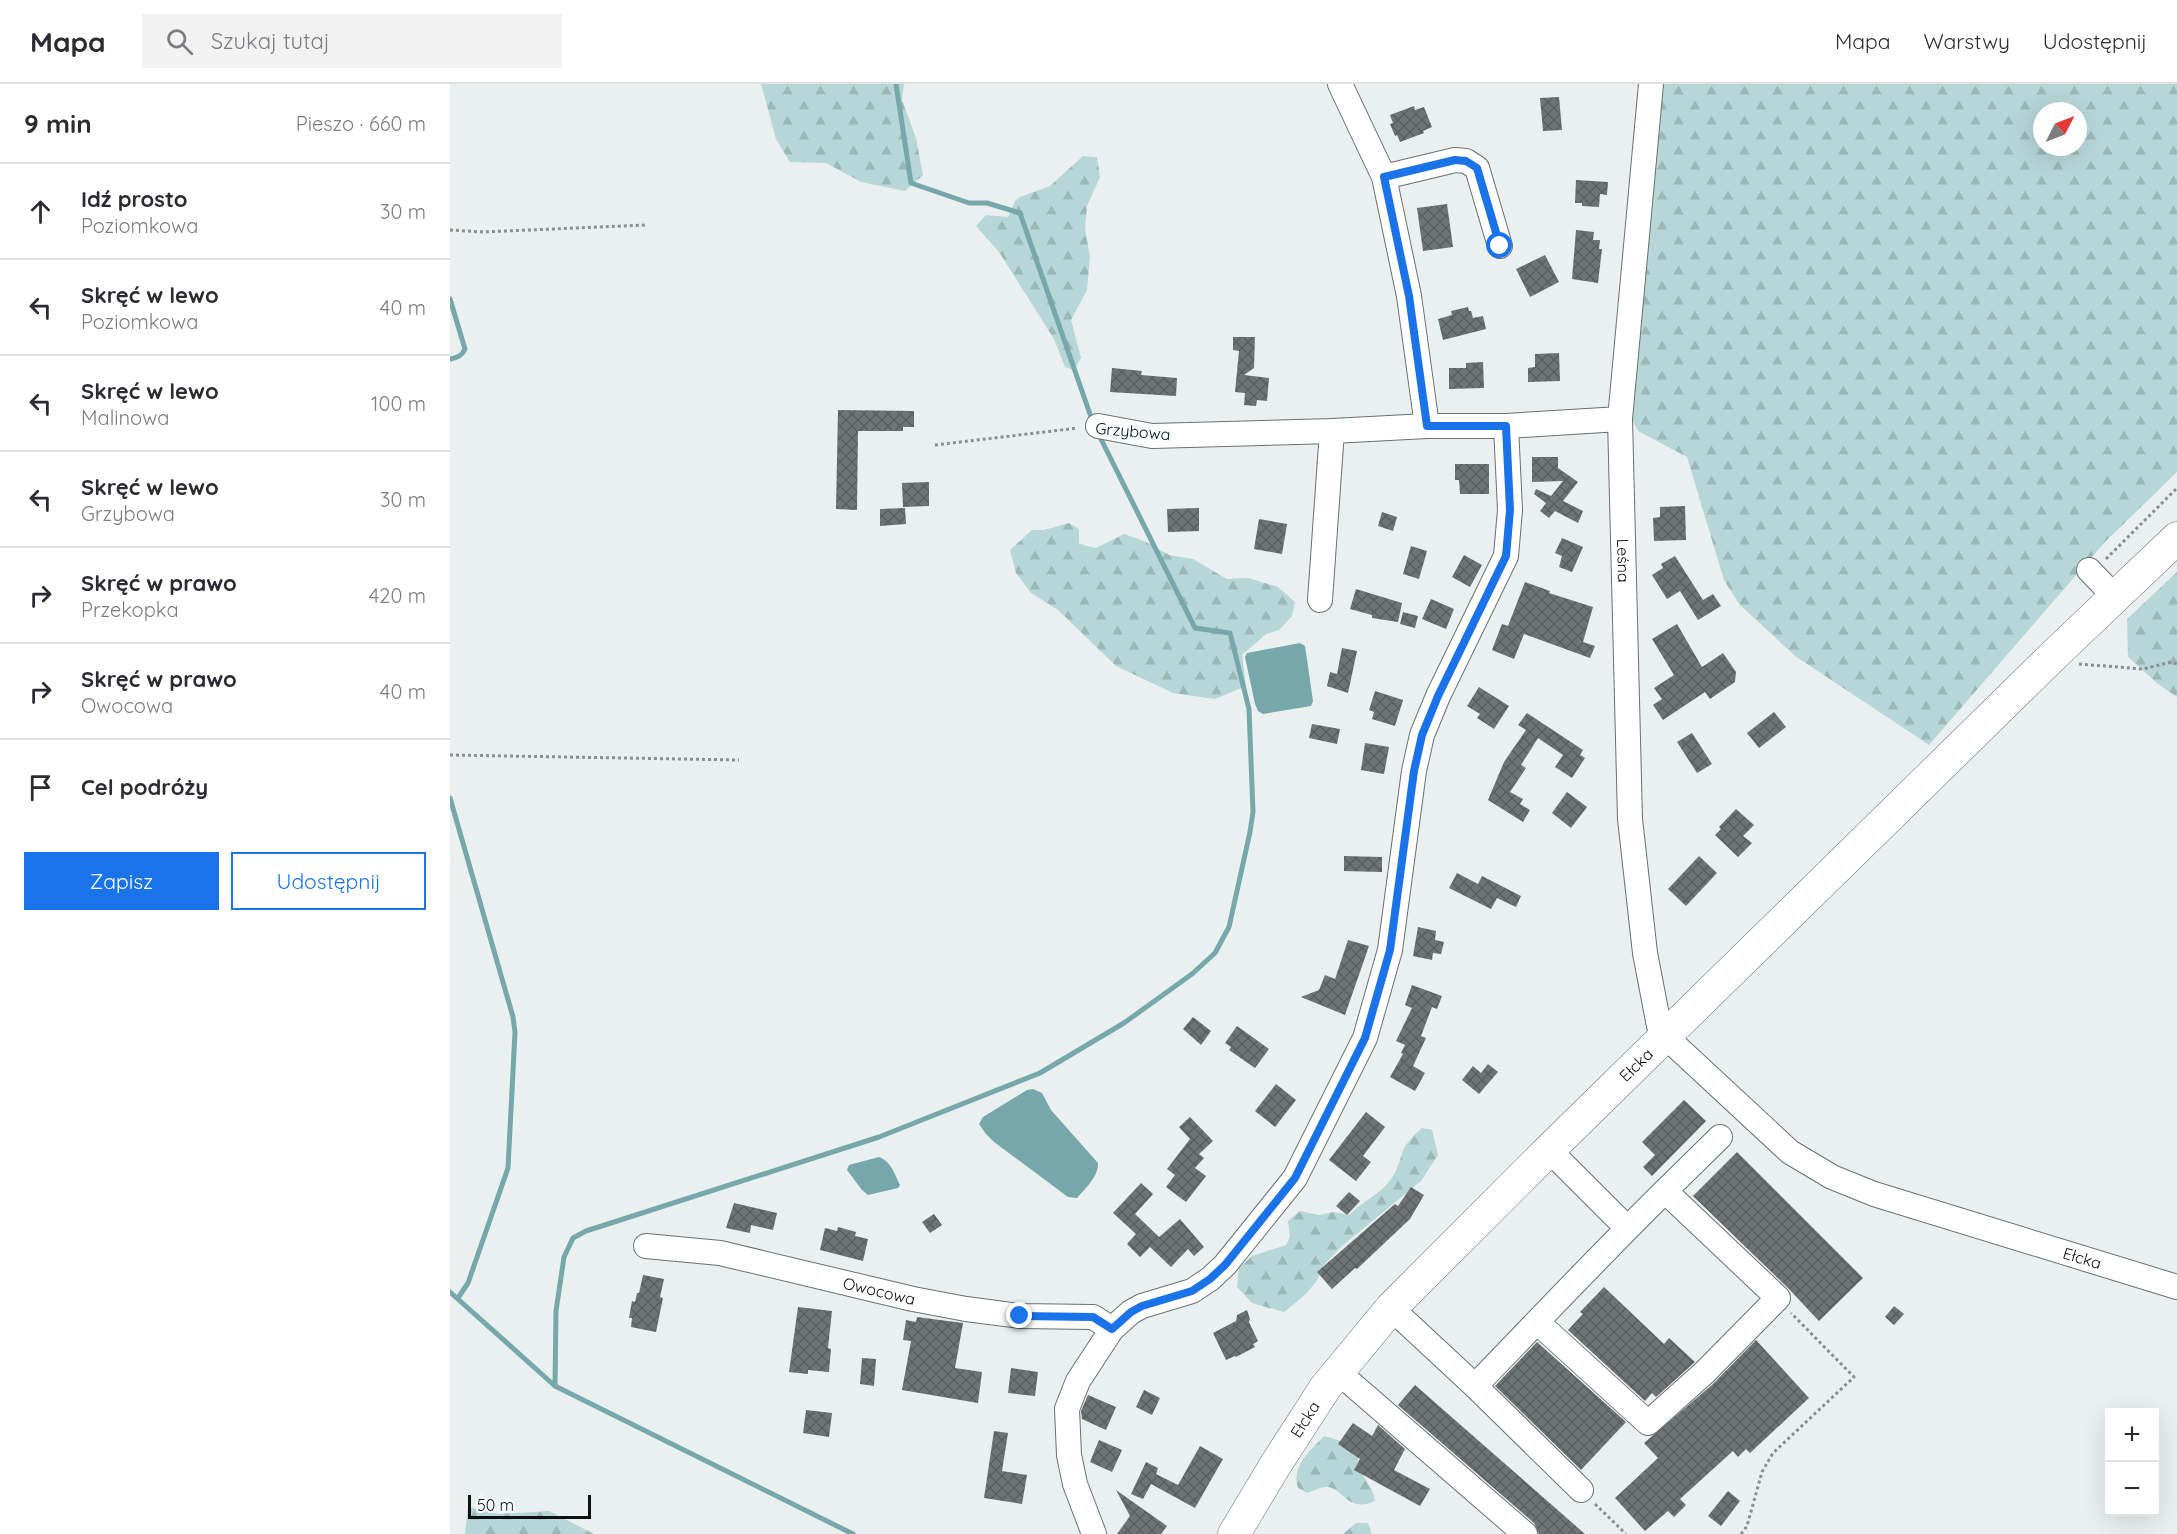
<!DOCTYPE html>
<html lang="pl">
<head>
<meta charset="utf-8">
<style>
	body { margin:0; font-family:Quicksand,sans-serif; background:#f2f2f3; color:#2b2b33 }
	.controls { position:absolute; right:18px; bottom:18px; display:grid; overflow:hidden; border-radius:0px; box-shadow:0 6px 24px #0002 }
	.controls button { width:54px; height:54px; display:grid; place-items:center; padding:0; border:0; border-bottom:2px solid #e1e1e2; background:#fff; color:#2b2b33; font:30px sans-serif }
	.compass { position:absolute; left:1583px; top:18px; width:54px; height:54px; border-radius:50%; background:#fff; box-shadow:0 6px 24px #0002; rotate:48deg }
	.scale { position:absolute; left:18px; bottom:15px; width:123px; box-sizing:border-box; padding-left:6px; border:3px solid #0e1010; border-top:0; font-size:16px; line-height:21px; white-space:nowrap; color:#0e1010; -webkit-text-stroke:4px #f7fdfe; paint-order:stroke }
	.stop { position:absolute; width:18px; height:18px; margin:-14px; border:4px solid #1a73e8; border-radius:50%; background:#fff }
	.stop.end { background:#1a73e8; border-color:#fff; box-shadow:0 2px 6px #0008 }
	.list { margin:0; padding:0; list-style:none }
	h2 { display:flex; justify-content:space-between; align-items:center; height:78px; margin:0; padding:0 24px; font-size:26px }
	h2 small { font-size:20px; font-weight:400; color:#7c7c81 }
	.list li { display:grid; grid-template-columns:39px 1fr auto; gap:18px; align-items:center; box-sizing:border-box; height:96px; padding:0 24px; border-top:2px solid #e1e1e2 }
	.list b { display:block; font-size:22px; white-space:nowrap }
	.list p { margin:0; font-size:20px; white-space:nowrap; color:#7c7c81 }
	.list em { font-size:20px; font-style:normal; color:#7c7c81 }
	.actions { display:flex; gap:12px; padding:18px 24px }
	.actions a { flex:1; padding:14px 0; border:2px solid #1a73e8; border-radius:0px; text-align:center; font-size:21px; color:#1a73e8 }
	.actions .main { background:#1a73e8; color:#fff }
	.icon { flex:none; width:33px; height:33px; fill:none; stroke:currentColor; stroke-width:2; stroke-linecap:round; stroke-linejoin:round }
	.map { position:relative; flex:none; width:1727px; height:1450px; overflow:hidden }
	header { display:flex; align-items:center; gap:36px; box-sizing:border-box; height:84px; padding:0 30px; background:#fff; border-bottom:2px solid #e1e1e2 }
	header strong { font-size:28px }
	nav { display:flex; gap:33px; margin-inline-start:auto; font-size:21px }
	.search { width:420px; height:54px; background:#f2f2f3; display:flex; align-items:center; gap:15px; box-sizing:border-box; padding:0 21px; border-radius:0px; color:#7c7c81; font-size:22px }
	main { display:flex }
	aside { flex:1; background:#fff }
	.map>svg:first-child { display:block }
	.forest { fill:url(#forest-firs); fill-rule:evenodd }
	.water { fill:#76a7ab }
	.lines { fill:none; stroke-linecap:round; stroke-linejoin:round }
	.stream { stroke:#76a7ab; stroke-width:5 }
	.building { fill:url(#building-cross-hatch) }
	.minor-casing { stroke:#6b7070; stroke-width:26 }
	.major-casing { stroke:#6b7070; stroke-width:33 }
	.path { stroke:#8a8e8e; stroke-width:3; stroke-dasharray:3 3; stroke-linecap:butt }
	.minor { stroke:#fff; stroke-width:24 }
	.major { stroke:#fff; stroke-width:32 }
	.route { stroke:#1a73e8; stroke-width:8 }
	.labels { text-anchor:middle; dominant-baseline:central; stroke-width:6; stroke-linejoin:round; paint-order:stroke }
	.street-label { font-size:16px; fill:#0e1010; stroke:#f7fdfe }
</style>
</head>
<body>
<header>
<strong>Mapa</strong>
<div class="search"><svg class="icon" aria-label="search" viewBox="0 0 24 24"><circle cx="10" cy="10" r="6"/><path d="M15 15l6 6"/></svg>Szukaj tutaj</div>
<nav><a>Mapa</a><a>Warstwy</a><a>Udostępnij</a></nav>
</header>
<main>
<aside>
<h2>9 min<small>Pieszo · 660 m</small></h2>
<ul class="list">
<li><svg class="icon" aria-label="ahead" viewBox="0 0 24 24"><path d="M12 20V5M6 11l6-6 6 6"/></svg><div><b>Idź prosto</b><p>Poziomkowa</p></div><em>30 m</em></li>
<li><svg class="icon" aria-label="left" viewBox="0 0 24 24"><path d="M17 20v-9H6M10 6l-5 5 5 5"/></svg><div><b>Skręć w lewo</b><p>Poziomkowa</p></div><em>40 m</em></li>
<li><svg class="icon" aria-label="left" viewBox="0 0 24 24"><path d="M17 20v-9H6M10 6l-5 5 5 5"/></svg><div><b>Skręć w lewo</b><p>Malinowa</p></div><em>100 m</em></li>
<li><svg class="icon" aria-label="left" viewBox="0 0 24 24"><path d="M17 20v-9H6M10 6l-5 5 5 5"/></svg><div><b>Skręć w lewo</b><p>Grzybowa</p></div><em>30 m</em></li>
<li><svg class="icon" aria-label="right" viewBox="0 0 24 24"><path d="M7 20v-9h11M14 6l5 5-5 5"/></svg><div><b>Skręć w prawo</b><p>Przekopka</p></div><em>420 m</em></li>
<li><svg class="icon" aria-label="right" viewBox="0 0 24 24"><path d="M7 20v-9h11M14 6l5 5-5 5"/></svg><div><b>Skręć w prawo</b><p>Owocowa</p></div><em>40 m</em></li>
<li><svg class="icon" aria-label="arrive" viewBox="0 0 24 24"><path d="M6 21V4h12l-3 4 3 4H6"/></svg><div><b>Cel podróży</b></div></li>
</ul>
<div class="actions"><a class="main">Zapisz</a><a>Udostępnij</a></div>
</aside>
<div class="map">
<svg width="1727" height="1450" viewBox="0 0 1727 1450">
	<defs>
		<pattern id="forest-firs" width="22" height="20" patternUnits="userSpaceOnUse" patternTransform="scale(1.5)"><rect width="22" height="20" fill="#b7d6d8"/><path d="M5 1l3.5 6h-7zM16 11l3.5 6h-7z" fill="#9cb7b8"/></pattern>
		<pattern id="building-cross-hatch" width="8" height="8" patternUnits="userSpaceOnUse" patternTransform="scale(1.5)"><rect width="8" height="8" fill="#6e7474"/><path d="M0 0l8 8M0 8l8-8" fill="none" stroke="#595e5e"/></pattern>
	</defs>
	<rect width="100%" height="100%" fill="#eaf0f0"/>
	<g class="forest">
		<polygon points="311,0 454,0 452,16 466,54 473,91 455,107 411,98 376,79 340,78 326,55"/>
		<path d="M 1212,0 L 1727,0 L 1727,388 L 1654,459 L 1479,661 L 1345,572 L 1290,521 L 1274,496 L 1237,373 L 1188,347 L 1179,330 ZM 1592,27 L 1628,27 L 1628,63 L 1592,63 Z"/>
		<polygon points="633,72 647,73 650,93 637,122 635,144 640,173 637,206 621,236 631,274 624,286 615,283 604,255 549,168 526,142 536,131 558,133 565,117 570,113 600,102"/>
		<polygon points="619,439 629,445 629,460 646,464 674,450 694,457 719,471 743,475 777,495 798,494 828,503 845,518 842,532 829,546 816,550 792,571 796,602 765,615 723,609 666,582 608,526 581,509 566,489 560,466 582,446 594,446"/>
		<polygon points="1727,488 1727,613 1708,600 1678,573 1677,535"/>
		<path d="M 972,1044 L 982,1046 L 988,1071 L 971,1097 L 892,1162 L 873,1182 L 866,1198 L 855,1211 L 834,1228 L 802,1219 L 787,1203 L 789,1184 L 802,1172 L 836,1161 L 840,1153 L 838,1137 L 850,1127 L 869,1131 L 884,1128 L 899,1131 C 912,1117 930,1111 941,1095 C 947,1087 949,1079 952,1069 C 956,1059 964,1051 972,1044 Z"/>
		<path d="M 874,1352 L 888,1356 L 908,1372 C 908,1395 922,1396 925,1417 C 897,1430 892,1402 876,1403 C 870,1403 863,1407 857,1409 L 848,1404 C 841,1382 860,1367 874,1352 Z"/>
		<polygon points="18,1423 48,1430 99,1427 144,1450 15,1450"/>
		<polygon points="906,1439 918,1439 922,1450 893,1450"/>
	</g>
	<g class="water">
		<polygon points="850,559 855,562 863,617 861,622 813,630 808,627 805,620 795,573 797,569"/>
		<path d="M 583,1005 L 592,1009 L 601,1026 L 648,1079 C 649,1092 635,1105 627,1114 L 618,1113 L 544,1058 L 536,1050 L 529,1040 L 533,1033 L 577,1006 Z"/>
		<path d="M 429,1073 C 441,1077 445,1091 450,1101 L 448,1104 L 418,1111 L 412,1106 L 397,1086 L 399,1081 Z"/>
	</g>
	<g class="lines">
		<g class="stream">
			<polyline points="446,0 461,99 519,119 537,119 570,129 641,333"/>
			<path d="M 0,215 L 15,265 C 12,272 7,274 0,275"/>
			<polyline points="0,714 63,933 65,948 58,1084 18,1199 8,1214"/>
			<polyline points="0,1208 105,1302 403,1450"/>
			<polyline points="105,1302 106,1227 114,1173 123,1154 136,1147 429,1053 590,989 674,939 742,890 765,869 779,843 800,748 803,728 799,625 780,549 745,544 648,349"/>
		</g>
	</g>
	<g class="building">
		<polygon points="1109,13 1112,46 1093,47 1090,14"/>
		<polygon points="964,22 965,26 974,23 982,43 973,47 974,49 950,58 947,51 945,52 940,40 943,39 940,31"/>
		<polygon points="1126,96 1158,98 1157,111 1150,110 1149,123 1132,122 1132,119 1125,119"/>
		<polygon points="997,120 1003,163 973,167 967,124"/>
		<polygon points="1126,146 1144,148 1143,156 1150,156 1149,165 1152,165 1148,199 1122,195"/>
		<polygon points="1095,171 1109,198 1080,213 1066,185"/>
		<polygon points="1018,223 1019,227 1021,227 1023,234 1033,232 1036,245 993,256 988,235 1002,231 1001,227"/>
		<polygon points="783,253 805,253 804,284 794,291 819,294 817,317 807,316 806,322 794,321 795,309 785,308 789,267 783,266"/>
		<polygon points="1109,269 1110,297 1078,298 1078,284 1085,283 1085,270"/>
		<polygon points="1033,278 1034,304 999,305 999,284 1016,284 1016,279"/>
		<polygon points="662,284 692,287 691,291 727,294 726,312 660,308"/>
		<polygon points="388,326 464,327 464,343 453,343 453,347 408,347 407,426 386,425"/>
		<polygon points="1082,373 1108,373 1108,384 1128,398 1113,417 1133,427 1128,439 1105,427 1099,434 1090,427 1096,419 1084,410 1086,405 1101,412 1113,397 1082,398"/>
		<polygon points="1005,380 1039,380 1039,410 1010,410 1009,396 1005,396"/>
		<polygon points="479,398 479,422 453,423 452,399"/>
		<polygon points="1235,422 1236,456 1204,457 1203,434 1210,433 1210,423"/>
		<polygon points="455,424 456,440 430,442 430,425"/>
		<polygon points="749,424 749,447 718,448 717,425"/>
		<polygon points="932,428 947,433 943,447 928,442"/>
		<polygon points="809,435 837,440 832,470 804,465"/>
		<polygon points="1112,454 1133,463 1122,488 1109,483 1112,472 1105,469"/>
		<polygon points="961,462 977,467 969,495 953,490"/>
		<polygon points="1014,471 1032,481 1020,503 1002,493"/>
		<polygon points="1225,472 1253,516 1263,510 1271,522 1248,536 1230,507 1217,515 1202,491 1213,484 1211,480"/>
		<polygon points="1075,498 1100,507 1099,509 1143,523 1133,558 1145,562 1140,574 1074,550 1064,575 1042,566 1052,540 1058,542"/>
		<polygon points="906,505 952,519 948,538 922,534 922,531 900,525"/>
		<polygon points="981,515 1004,525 996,545 972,535"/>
		<polygon points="953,528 968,532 965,544 950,540"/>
		<polygon points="1227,540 1252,583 1273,569 1286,588 1285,598 1260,615 1255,608 1213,636 1203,621 1212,615 1204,604 1224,591 1202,555"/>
		<polygon points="892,564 907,567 898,609 877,602 880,588 887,590"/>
		<polygon points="1029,603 1059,622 1044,645 1027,634 1030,630 1017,622"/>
		<polygon points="925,607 953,616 945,642 922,635 924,628 919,626"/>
		<polygon points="1324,628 1336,643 1309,664 1297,649"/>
		<polygon points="1077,629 1133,666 1130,671 1135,674 1122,694 1105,683 1113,671 1088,654 1071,681 1076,684 1060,708 1073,715 1070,720 1080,726 1073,738 1038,716 1054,678 1076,646 1068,641"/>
		<polygon points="862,640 890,645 887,660 859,654"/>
		<polygon points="1242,649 1262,680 1247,689 1227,658"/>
		<polygon points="915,659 939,663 934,690 911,686"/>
		<polygon points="1117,708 1137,723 1121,744 1102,729"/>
		<polygon points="1286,725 1304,741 1293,752 1302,759 1288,773 1265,751 1271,745 1269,743"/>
		<polygon points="894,772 932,773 932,788 894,787"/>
		<polygon points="1249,772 1267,789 1236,822 1218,805"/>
		<polygon points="1007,789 1028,800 1032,792 1071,812 1066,823 1047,814 1041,825 999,804"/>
		<polygon points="968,843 986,847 985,856 994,858 991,870 983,869 982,876 963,872"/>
		<polygon points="898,856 919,862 895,931 851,913 869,906 875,891 885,895"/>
		<polygon points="962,901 992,912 987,925 982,923 971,952 976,954 963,982 975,989 965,1007 940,993 953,970 951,969 955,961 946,957 962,924 955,921"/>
		<polygon points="743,933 761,947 751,961 733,945"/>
		<polygon points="787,942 819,965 805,984 779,966 781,963 775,959"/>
		<polygon points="1038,980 1048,988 1029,1010 1012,996 1023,982 1031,989"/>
		<polygon points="826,1000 846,1016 825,1043 805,1027"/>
		<polygon points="1234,1016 1256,1037 1202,1092 1193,1083 1205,1071 1192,1058"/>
		<polygon points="916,1028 935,1043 913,1072 921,1078 906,1097 879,1076"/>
		<polygon points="740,1033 763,1057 749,1070 754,1074 745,1084 756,1092 736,1118 716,1103 725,1091 717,1085 740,1055 729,1043"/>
		<polygon points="1287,1068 1413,1194 1369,1237 1338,1204 1243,1112"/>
		<polygon points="691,1099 703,1110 685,1130 709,1153 730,1135 754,1163 744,1172 738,1165 721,1183 700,1163 690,1173 677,1160 686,1150 663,1129"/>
		<polygon points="961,1103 974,1111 960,1135 907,1185 905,1184 882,1205 867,1188 945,1120 948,1122"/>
		<polygon points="899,1108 910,1117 897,1131 886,1122"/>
		<polygon points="284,1119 327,1129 323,1146 301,1141 300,1149 276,1144"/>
		<polygon points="484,1130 492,1141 480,1149 472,1138"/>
		<polygon points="388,1143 406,1148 405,1152 418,1155 413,1177 370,1166 375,1144 387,1147"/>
		<polygon points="193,1191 214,1195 210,1213 213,1214 206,1248 181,1243 182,1234 179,1234 182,1217 185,1218 187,1209 189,1209"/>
		<polygon points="1154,1203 1214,1260 1219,1254 1245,1278 1206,1313 1202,1309 1195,1317 1118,1246 1133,1230 1130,1228"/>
		<polygon points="1444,1222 1454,1230 1444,1241 1435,1233"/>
		<polygon points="348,1223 382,1227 378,1264 381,1265 379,1288 358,1286 358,1290 339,1288"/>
		<polygon points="797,1226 800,1235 799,1238 808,1257 803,1260 805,1263 786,1273 785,1272 776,1276 763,1249 786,1237 787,1231"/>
		<polygon points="467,1233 513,1239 505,1284 532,1288 528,1319 452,1306 461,1257 453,1256 456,1236 466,1238"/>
		<polygon points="1306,1256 1359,1314 1300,1369 1296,1365 1288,1373 1283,1367 1230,1415 1236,1421 1224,1433 1218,1427 1195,1447 1165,1414 1208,1374 1194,1359 1263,1300"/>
		<polygon points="1087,1258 1176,1338 1131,1386 1045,1302"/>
		<polygon points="412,1274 426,1275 424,1302 410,1300"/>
		<polygon points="561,1284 588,1288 585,1312 558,1309"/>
		<polygon points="965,1301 1135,1450 1089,1450 1084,1439 948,1321"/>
		<polygon points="694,1306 710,1314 702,1331 686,1323"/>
		<polygon points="638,1311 666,1323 656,1346 632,1335 631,1327"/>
		<polygon points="356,1326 382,1329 379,1353 353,1349"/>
		<polygon points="903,1339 922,1352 928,1341 955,1365 944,1386 980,1405 970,1422 904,1386 910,1375 888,1360"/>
		<polygon points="544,1347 558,1349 552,1387 577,1391 572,1420 534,1414"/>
		<polygon points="649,1356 672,1366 662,1388 640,1378"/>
		<polygon points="750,1362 773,1375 745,1424 701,1400 693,1415 681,1410 696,1378 708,1384 706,1390 728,1401"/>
		<polygon points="666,1406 717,1442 711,1450 667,1450 680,1432"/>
		<polygon points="1278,1407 1290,1417 1271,1442 1258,1432"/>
	</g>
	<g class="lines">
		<g class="minor-casing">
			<g id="minor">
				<polyline points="890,0 934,93 959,212 977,342"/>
				<path id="s1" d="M 1201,0 L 1170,335 L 1180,735 L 1195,869 L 1209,942 L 1215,952 L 1340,1068 L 1382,1093 L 1424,1110 L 1727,1203"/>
				<polyline points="934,93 1005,76 1016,77 1027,84 1050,162"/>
				<polyline points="648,342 702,352 882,347 977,342 1056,342 1170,335"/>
				<polyline points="1639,486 1665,513"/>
				<polyline points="870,516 882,347"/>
				<polyline points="1099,1066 1177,1144"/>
				<polyline points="1215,1107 1270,1053"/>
				<path id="s2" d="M 196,1162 L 270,1169 L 463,1215 L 516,1225 L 570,1232 L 643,1233 L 662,1245"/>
				<polyline points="941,1224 1025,1302 1131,1406"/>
				<polyline points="888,1288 1075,1450"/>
				<path d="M 1025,1302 C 1088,1237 1150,1171 1215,1107 L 1328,1214 L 1254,1289 L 1198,1339 L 1087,1238"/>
				<polyline points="644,1450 625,1400 619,1371 617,1325 628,1297 662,1245 681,1228 692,1222 742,1207 760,1195 775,1181 845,1094 915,954 940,866 964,687 972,651 988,612 1056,472 1060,426 1056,342"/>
			</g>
		</g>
		<g class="major-casing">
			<g id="major">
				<path id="s3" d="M 784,1450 L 826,1380 L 875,1304 L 941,1224 L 1099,1066 L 1603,572 L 1727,454"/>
			</g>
		</g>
		<g class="path">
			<polyline points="0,146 33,148 195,141"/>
			<polyline points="485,361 628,344"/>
			<polyline points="1656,475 1727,404"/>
			<polyline points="1629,580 1693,585 1721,578 1727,580"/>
			<polyline points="0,671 289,676"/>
			<polyline points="1145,1420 1176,1450"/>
			<polyline points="1291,1450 1297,1442 1312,1388 1323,1369 1404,1293 1341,1229"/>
		</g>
		<use href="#minor" class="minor"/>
		<use href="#major" class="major"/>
	</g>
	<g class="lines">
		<polyline class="route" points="570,1232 643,1233 662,1245 681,1228 692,1222 742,1207 760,1195 775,1181 845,1094 915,954 940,866 964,687 972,651 988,612 1056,472 1060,426 1056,342 977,342 959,212 934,93 1005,76 1016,77 1027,84 1050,162"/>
	</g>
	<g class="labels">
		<g class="street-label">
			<text transform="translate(683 347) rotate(5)">Grzybowa</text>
			<text stroke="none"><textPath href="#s1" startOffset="478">Leśna</textPath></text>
			<text stroke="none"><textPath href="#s3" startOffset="621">Ełcka</textPath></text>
			<text stroke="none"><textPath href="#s1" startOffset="1440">Ełcka</textPath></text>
			<text stroke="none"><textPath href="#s2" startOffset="238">Owocowa</textPath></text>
			<text stroke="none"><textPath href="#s3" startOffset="135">Ełcka</textPath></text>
		</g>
	</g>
</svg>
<div class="controls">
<button>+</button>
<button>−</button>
</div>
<svg class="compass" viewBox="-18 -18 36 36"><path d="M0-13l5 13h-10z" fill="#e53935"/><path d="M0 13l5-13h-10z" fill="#7c7c81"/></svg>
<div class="scale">50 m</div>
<div class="stop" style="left:1050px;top:162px"></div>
<div class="stop end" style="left:570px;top:1232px"></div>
</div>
</main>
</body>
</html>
